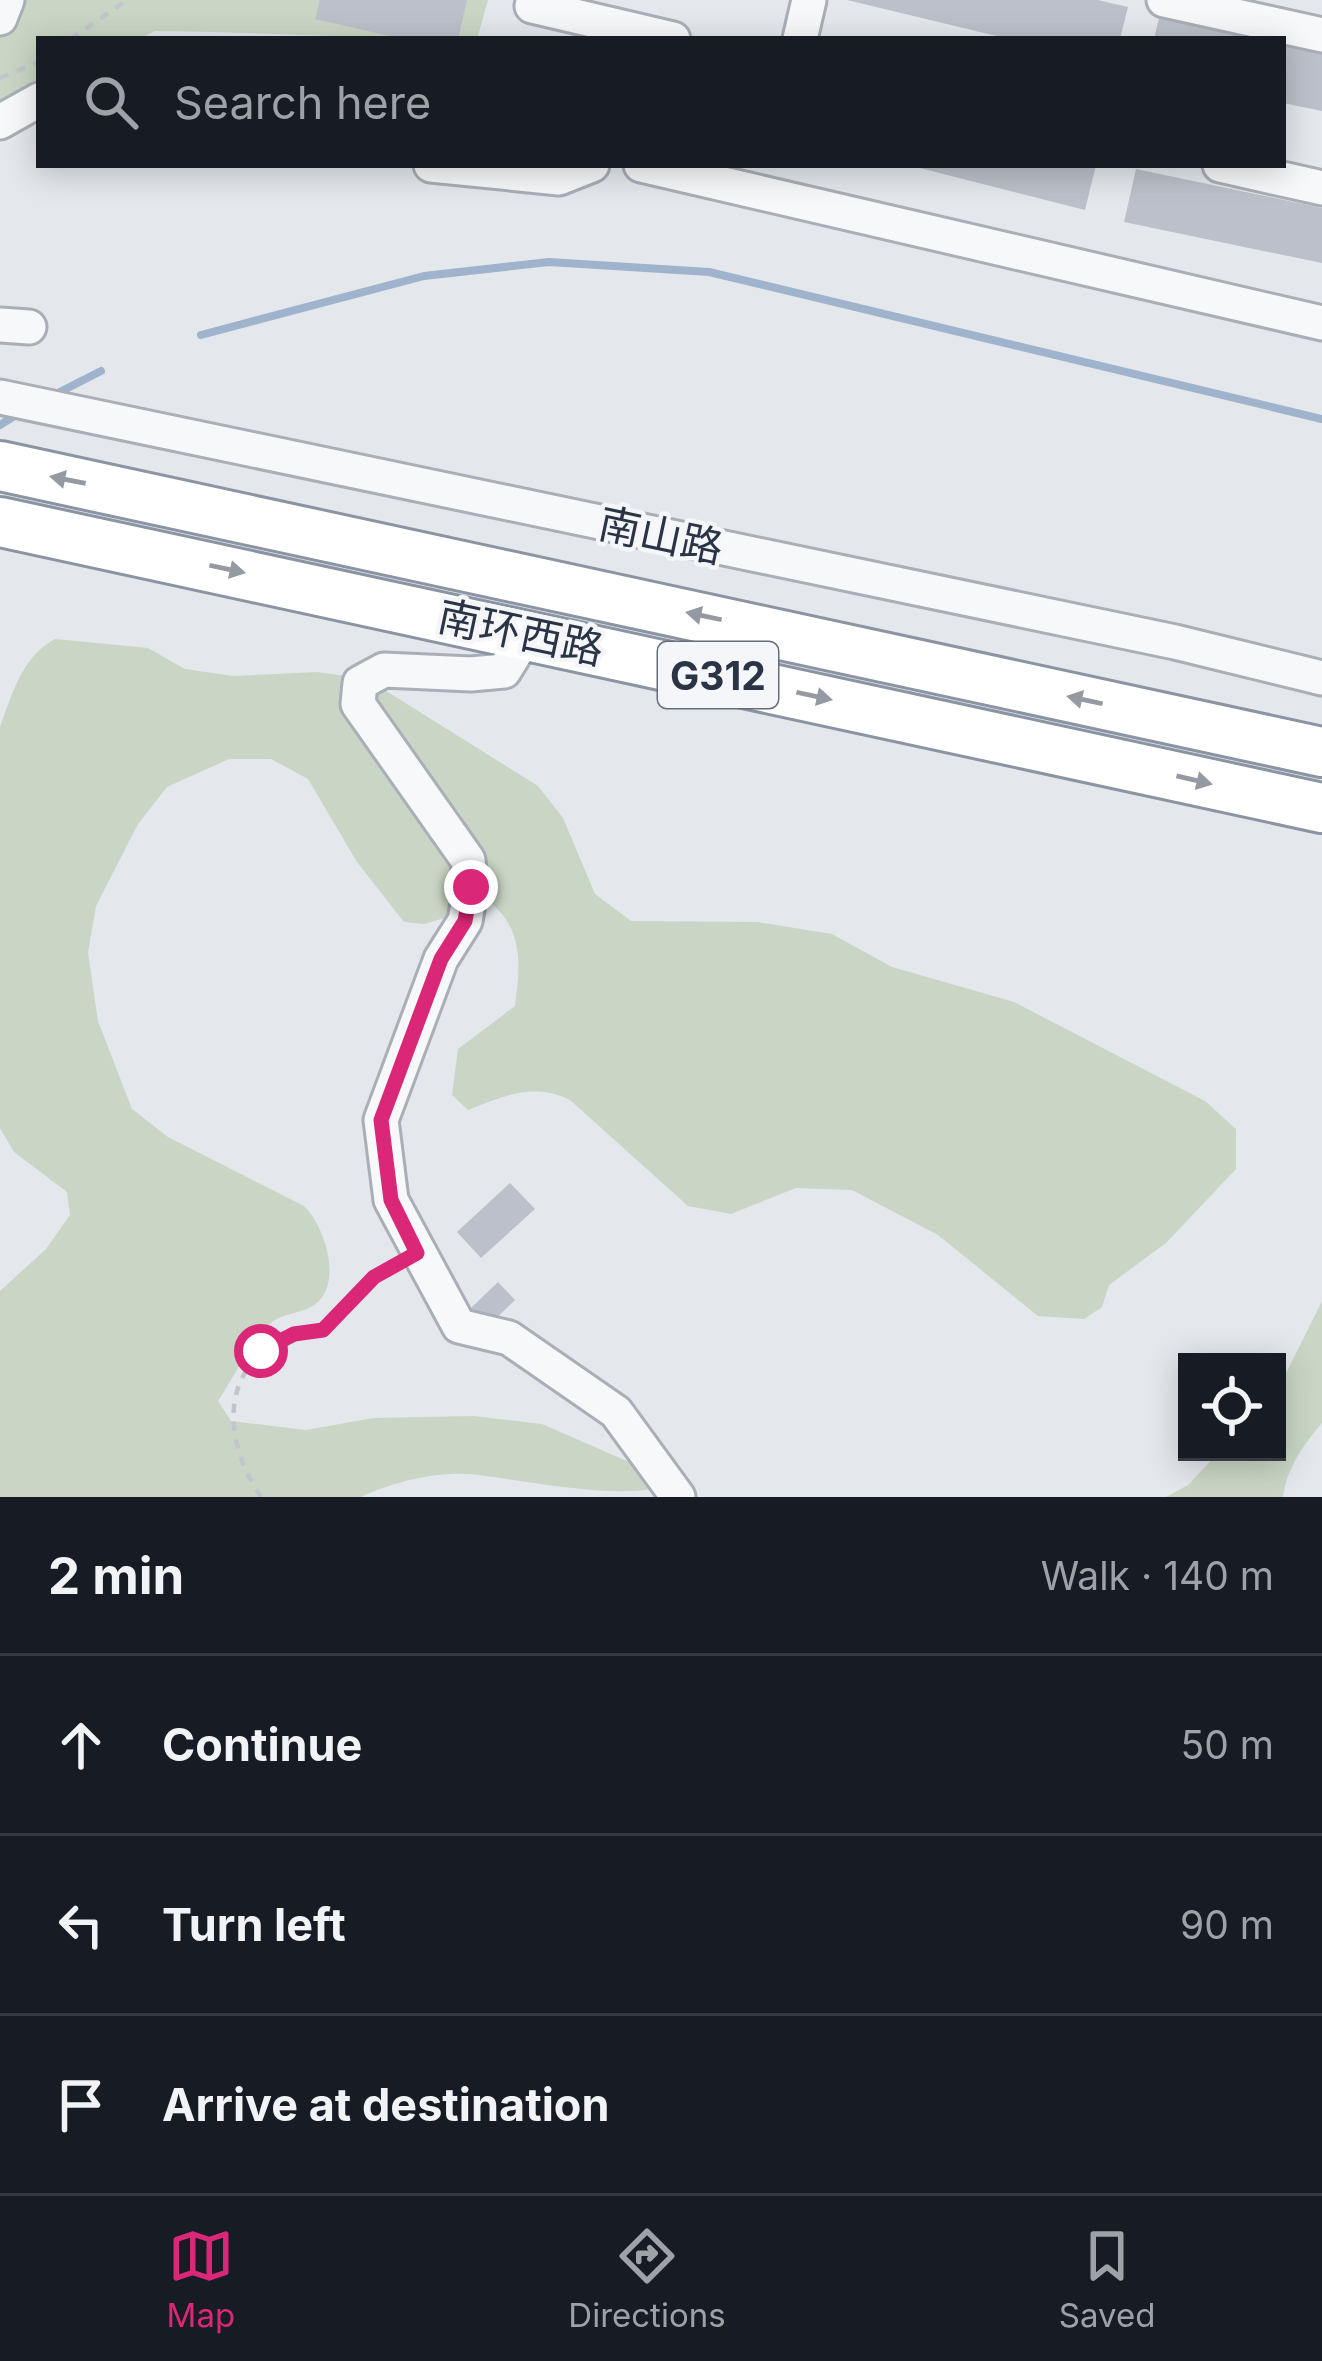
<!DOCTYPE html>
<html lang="en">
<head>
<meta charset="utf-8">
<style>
	body { margin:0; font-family:Inter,"Noto Sans SC",sans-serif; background:#20242c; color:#f1f3f6 }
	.controls { position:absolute; right:36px; bottom:36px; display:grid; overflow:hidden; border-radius:0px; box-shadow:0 6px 30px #0003 }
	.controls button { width:108px; height:108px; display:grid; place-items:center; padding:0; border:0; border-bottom:3px solid #363941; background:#171b24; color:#f1f3f6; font:60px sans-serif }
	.stop { position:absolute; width:36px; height:36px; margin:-27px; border:9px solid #db2777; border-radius:50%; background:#fff }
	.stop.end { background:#db2777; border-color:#fff; box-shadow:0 3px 12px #0008 }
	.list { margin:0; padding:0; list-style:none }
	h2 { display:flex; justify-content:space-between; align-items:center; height:156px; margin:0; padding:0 48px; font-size:51px }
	h2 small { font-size:39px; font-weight:400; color:#9ea1a6 }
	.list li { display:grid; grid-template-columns:78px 1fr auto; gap:36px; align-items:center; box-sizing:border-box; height:180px; padding:0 48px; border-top:3px solid #363941 }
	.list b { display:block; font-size:45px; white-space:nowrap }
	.list em { font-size:39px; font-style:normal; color:#9ea1a6 }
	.icon { flex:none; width:66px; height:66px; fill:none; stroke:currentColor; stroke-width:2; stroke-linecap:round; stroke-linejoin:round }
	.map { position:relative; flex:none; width:1322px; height:1497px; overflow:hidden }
	.search { position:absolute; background:#171b24; box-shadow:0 6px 30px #0003; left:36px; right:36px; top:36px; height:132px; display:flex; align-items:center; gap:30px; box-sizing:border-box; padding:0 42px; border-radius:0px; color:#9ea1a6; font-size:45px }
	.sheet { height:696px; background:#171b24 }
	nav { display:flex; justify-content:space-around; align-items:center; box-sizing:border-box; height:168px; border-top:3px solid #363941; background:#171b24; font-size:33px; color:#9ea1a6 }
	nav a { display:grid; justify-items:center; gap:6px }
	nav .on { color:#db2777 }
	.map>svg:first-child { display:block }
	.green { fill:#c9d6c5 }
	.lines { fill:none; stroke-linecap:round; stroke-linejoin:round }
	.stream { stroke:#9fb4cc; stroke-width:8 }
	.building { fill:#bbc0ca }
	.minor-casing { stroke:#a9aeb7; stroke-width:39 }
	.highway-casing { stroke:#8b94a3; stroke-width:54 }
	.path { stroke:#c2c5cb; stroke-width:4.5; stroke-dasharray:9 9; stroke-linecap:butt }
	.minor { stroke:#f7f8fa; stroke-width:33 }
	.highway { stroke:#fff; stroke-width:48 }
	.oneway { fill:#959aa2 }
	.route { stroke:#db2777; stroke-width:15 }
	.labels { text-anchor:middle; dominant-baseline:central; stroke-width:9; stroke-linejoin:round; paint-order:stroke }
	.shield { fill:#f4f6f9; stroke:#676e7b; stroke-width:3 }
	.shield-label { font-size:39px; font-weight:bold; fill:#2b3445 }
	.street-label { font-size:42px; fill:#2b3445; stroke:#f4f6f9 }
</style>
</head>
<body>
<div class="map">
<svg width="1322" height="1497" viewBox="0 0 1322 1497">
	<rect width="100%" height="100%" fill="#e4e7ec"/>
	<g class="green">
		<path d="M 0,0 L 488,0 L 477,39 C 369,39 263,32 155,31 L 139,39 L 39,39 L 39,88 L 0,107 Z"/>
		<path d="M 55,639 L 148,648 L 185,669 L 233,676 L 317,672 L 367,679 L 538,786 L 563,818 L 595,894 L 631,921 L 758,922 L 832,934 L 892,967 L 1014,1002 L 1205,1101 L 1236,1129 L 1236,1169 L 1166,1243 L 1109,1285 L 1102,1307 L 1084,1319 L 1038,1316 L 938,1235 L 852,1190 L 796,1188 L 731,1214 L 688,1206 L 570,1100 C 535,1082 503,1096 468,1110 L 452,1095 L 458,1049 L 515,1006 C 520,968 524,931 492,904 L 424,924 L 404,922 L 357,862 L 308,779 L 271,759 L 229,759 L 167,787 L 138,824 L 96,906 L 88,953 L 98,1021 L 132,1109 L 168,1137 L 304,1206 C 325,1226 344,1285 314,1305 C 301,1314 282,1313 271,1323 C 250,1344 234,1377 218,1401 L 231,1421 L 306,1430 L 373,1418 L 473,1416 L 542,1424 L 645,1469 L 651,1489 C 608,1497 525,1481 479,1475 C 441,1470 395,1481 361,1497 L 0,1497 L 0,1291 L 46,1249 L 70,1215 L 67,1192 L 14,1152 L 0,1128 L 0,727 C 12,693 23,656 55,639 Z"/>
		<path d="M 1322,1301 L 1322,1423 C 1303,1445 1287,1468 1283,1497 L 1166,1497 L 1188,1485 L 1219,1452 L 1277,1452 L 1277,1391 Z"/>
	</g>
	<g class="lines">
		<g class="stream">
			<polyline points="201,335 424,276 549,262 709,272 1322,419"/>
			<polyline points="54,395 101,371"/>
			<polyline points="0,425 19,413"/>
		</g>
	</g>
	<g class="building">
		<polygon points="320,0 467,0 458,39 403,39 315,19"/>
		<polygon points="847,0 1098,0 1128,7 1120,39 1009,39"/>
		<polygon points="1159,18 1252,37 1252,39 1154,39"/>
		<polygon points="1283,43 1322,51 1322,111 1283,103"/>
		<polygon points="908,165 1096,165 1085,210"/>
		<polygon points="1136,169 1322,208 1322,263 1124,222"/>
		<polygon points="510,1183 535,1209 481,1258 457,1232"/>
		<polygon points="498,1282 515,1300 488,1326 471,1308"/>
	</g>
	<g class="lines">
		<g class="minor-casing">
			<g id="minor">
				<polyline points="1164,0 1322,35"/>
				<polyline points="532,6 673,39"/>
				<polyline points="0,18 7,0"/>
				<polyline points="800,39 809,0"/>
				<polyline points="0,122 39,100"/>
				<polyline points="431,165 559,178 592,165"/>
				<polyline points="641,165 1322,323"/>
				<polyline points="1220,165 1322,188"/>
				<polyline points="0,325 29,327"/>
				<polyline points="0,397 1175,642 1322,678"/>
				<polyline points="527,634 504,671 471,674 384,670 360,683 358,704 468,860 471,887 465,921 441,959 381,1120 391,1200 459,1326 509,1338 616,1412 678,1497"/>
			</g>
		</g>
		<g class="highway-casing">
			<g id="highway">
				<polyline points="0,466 1322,752"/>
				<polyline points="0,522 1322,808"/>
			</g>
		</g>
		<g class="path">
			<polyline points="71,39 127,0"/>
			<polyline points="0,78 39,62"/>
			<path d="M 261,1497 C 212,1424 226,1341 323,1330 L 374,1277 L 395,1265"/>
		</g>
		<use href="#minor" class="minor"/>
		<use href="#highway" class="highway"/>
	</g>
	<defs><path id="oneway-solid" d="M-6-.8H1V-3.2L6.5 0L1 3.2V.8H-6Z" transform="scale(3)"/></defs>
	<g class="oneway">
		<use href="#oneway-solid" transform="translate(68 480) rotate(-169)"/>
		<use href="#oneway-solid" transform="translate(227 569) rotate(12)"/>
		<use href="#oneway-solid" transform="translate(704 616) rotate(-168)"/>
		<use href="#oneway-solid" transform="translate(814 696) rotate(12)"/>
		<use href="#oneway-solid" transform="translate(1085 700) rotate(-168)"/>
		<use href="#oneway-solid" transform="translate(1194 780) rotate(13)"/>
	</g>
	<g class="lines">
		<polyline class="route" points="261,1351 294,1334 323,1330 374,1277 417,1253 391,1200 381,1120 441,959 465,921 471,887"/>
	</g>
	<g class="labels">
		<rect class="shield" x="658" y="642" width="120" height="66" rx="9"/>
		<g class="shield-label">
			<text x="718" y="675">G312</text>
		</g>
		<g class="street-label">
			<text transform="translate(661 535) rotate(12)">南山路</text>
			<text transform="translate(521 632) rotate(12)">南环西路</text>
		</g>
	</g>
</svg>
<div class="controls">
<button><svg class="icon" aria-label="locate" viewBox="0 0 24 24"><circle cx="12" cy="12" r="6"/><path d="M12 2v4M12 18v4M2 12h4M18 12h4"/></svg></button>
</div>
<div class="stop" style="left:261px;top:1351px"></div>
<div class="stop end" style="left:471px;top:887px"></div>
<div class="search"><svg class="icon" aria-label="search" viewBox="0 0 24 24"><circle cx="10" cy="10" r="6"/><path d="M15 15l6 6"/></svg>Search here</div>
</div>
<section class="sheet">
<h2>2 min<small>Walk · 140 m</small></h2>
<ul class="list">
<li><svg class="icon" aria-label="ahead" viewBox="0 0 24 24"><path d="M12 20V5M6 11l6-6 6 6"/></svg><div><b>Continue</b></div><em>50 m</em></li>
<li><svg class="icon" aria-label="left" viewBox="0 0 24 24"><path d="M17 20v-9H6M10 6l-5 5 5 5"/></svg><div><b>Turn left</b></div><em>90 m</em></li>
<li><svg class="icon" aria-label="arrive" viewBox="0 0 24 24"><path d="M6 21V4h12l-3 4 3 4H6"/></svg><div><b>Arrive at destination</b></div></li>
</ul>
</section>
<nav>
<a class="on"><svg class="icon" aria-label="map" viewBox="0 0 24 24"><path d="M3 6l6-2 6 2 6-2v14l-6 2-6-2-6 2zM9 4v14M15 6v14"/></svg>Map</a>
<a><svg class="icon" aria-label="directions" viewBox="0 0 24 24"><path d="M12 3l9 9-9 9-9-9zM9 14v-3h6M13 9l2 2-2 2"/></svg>Directions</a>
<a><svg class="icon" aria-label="saved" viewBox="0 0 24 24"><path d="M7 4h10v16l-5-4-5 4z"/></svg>Saved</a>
</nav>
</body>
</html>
